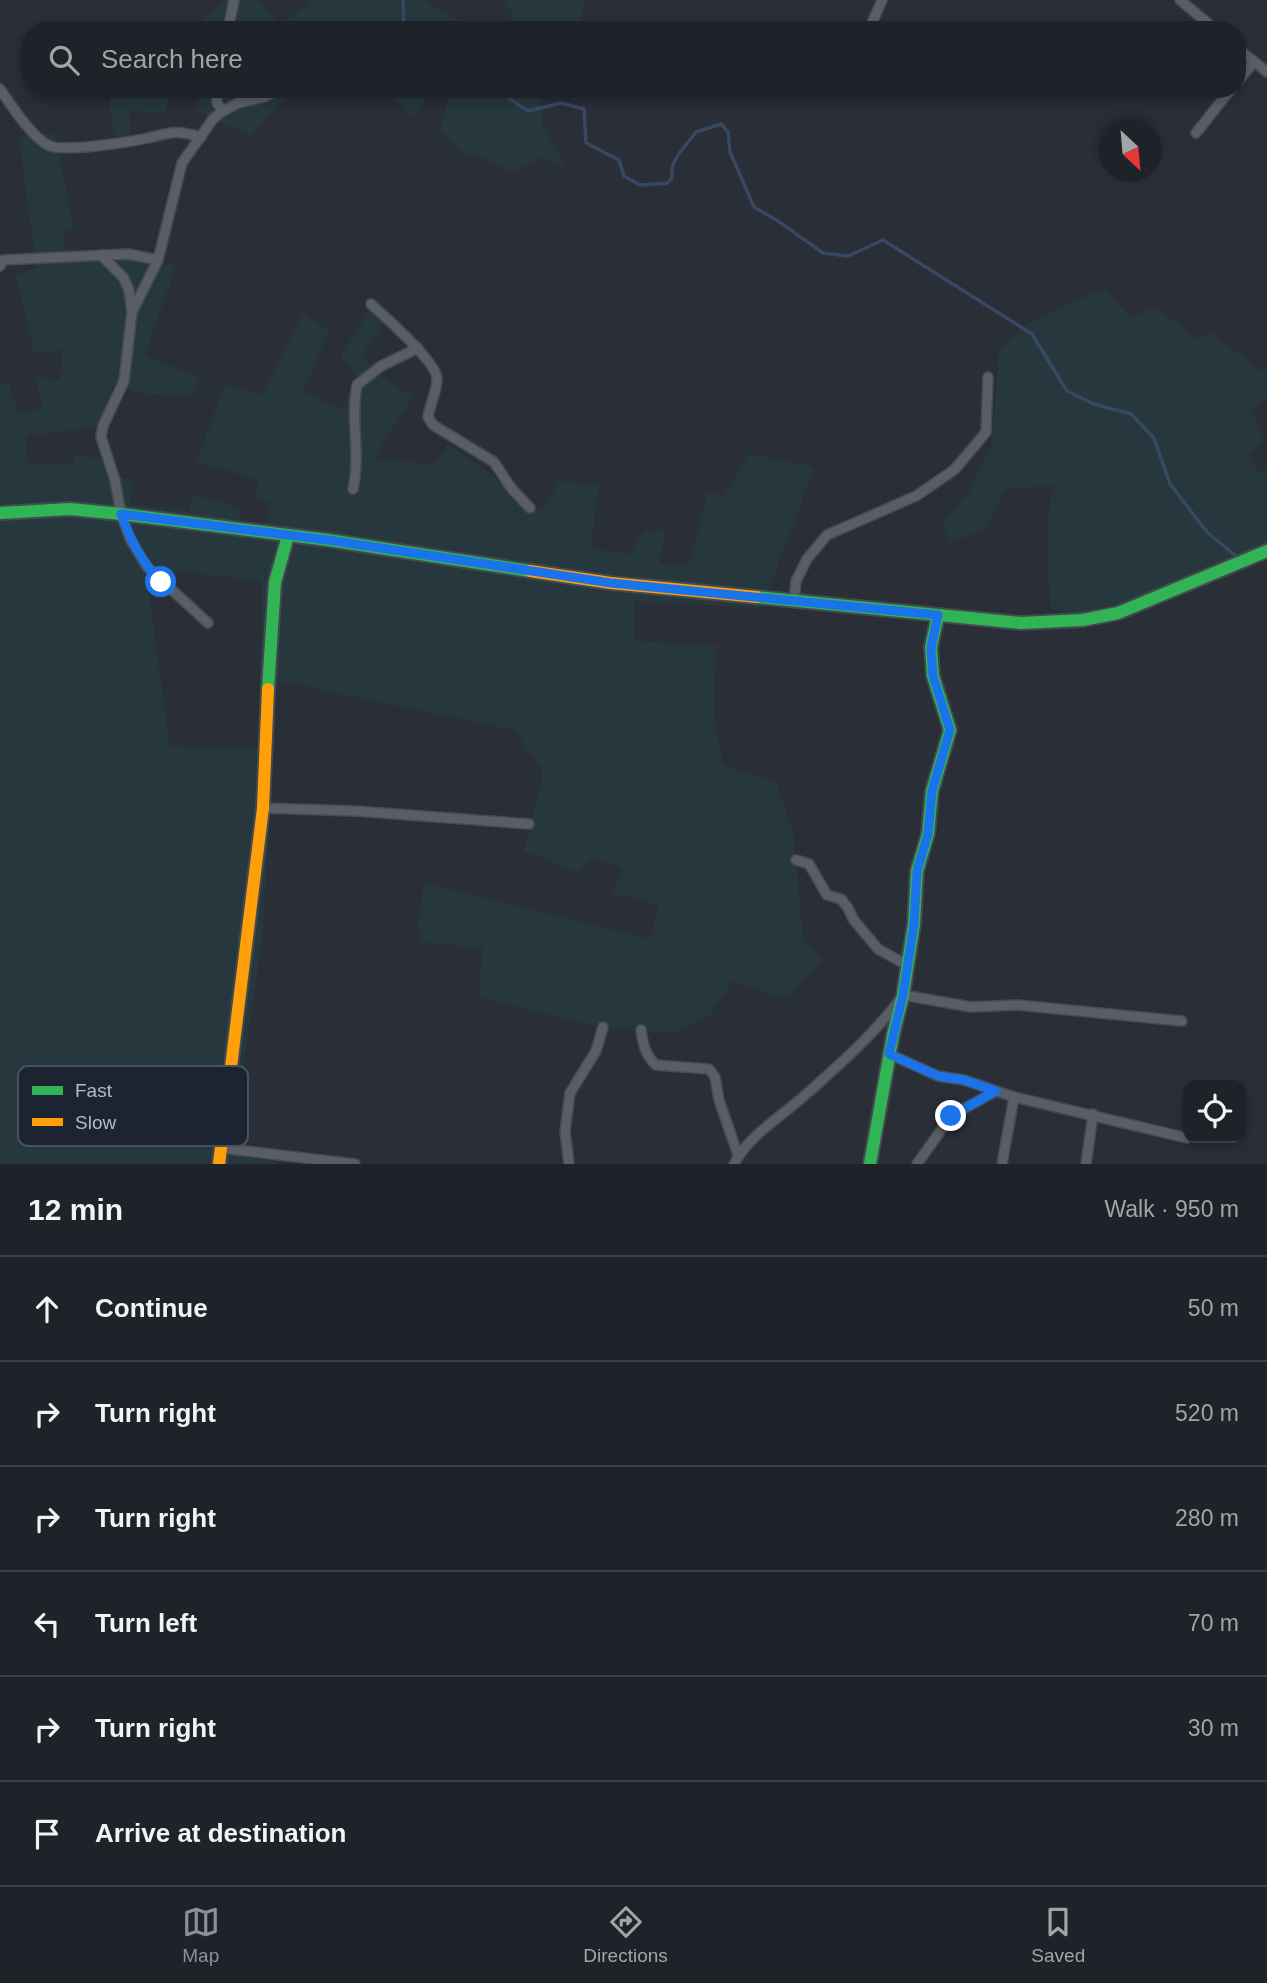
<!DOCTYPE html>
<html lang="en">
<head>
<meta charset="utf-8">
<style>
	body { margin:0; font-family:Arial,sans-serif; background:#2c2f35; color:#f1f3f6 }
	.controls { position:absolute; right:21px; bottom:21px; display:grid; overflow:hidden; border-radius:14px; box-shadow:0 4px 10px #0003 }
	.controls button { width:63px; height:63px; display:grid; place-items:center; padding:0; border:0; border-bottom:2px solid #3c3f46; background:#1f2229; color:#f1f3f6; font:35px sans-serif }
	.compass { position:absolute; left:1099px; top:119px; width:63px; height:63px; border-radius:50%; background:#1f2229; box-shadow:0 4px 10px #0003; rotate:154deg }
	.stop { position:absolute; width:21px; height:21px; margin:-16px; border:5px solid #1a73e8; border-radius:50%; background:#fff }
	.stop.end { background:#1a73e8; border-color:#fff; box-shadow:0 2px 7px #0008 }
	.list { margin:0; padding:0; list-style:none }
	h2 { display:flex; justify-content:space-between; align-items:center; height:91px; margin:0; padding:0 28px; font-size:30px }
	h2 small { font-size:23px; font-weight:400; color:#a1a4a8 }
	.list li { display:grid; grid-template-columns:46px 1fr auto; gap:21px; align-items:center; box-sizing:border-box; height:105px; padding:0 28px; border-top:2px solid #3c3f46 }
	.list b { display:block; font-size:26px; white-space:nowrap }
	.list em { font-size:23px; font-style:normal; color:#a1a4a8 }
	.icon { flex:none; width:38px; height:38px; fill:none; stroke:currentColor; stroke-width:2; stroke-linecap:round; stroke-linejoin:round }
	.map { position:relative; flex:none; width:1267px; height:1164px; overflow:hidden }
	.search { position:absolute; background:#1f2229; box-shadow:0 4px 10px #0003; left:21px; right:21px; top:21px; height:77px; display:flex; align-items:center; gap:18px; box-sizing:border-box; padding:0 24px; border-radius:28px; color:#a1a4a8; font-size:26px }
	.sheet { height:721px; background:#1f2229 }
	nav { display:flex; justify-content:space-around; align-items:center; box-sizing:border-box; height:98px; border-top:2px solid #3c3f46; background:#1f2229; font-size:19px; color:#a1a4a8 }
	nav a { display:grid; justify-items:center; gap:4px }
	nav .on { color:#8c9099 }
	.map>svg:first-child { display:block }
	.grass { fill:#26383d }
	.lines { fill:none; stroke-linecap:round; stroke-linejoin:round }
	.stream { stroke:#384762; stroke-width:3.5 }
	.street-casing { stroke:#454950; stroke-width:12 }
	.fast-casing { stroke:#454950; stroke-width:16 }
	.slow-casing { stroke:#454950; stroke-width:16 }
	.street { stroke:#595d65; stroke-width:9 }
	.fast { stroke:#30b455; stroke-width:12 }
	.slow { stroke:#ff9f0a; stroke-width:12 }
	.route { stroke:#1a73e8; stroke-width:9 }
	.key { fill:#1c2432; stroke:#49515f; stroke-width:2 }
	.key-label { font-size:19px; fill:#b3bac8 }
</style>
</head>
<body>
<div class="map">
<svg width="1267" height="1164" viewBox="0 0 1267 1164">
	<rect width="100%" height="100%" fill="#292e37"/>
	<g class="grass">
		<polygon points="223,0 259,0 280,24 310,3 307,0 429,0 427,3 477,30 216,30 200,23"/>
		<polygon points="509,0 585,0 581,23 574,30 505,30 513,13 504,5"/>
		<polygon points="109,89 170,89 165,114 129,111 130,139 113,134"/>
		<polygon points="202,89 293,89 251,136 195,111"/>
		<polygon points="383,89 432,89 415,116"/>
		<polygon points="452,89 539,89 543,95 541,123 566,168 541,158 512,172 471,153 466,156 440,130"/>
		<polygon points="54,134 74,227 63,234 65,249 176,266 145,355 199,378 194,396 149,394 112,386 109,426 26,436 28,463 72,465 75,456 110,458 108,474 132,479 131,504 188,511 193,494 239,507 241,522 267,522 269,502 255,498 259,480 197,462 224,385 262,394 304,313 329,331 303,391 341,410 357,374 340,357 375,302 389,314 361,358 412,398 374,458 434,465 448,444 496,478 526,510 546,507 558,481 599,484 591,549 631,554 643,531 666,530 659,563 688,567 707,492 724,496 749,454 815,467 762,608 635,601 634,641 716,645 714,716 723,765 776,782 793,832 804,944 822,959 788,999 733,981 710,1015 675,1034 592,1026 478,996 483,948 421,942 418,923 424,883 650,939 659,905 611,893 623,870 593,857 578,872 524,851 543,772 514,730 261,677 261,581 145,567 170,746 274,750 262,941 230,1154 285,1164 0,1164 0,385 9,384 18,412 43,409 36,377 60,381 62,350 34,353 15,275 36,268 19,136"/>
		<path d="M 1106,288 L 1131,319 L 1155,307 L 1197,339 L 1210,332 L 1260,371 L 1267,367 L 1267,398 L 1252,412 L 1265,441 L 1246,456 L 1260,473 L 1267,469 L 1267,557 L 1232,574 L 1121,620 L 1051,609 C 1047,568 1045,527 1053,486 L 1006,489 L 985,530 L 951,542 L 942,523 L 969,492 L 992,443 L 999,351 L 1022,328 L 1065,305 Z"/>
	</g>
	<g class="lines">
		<g class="stream">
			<polyline points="403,0 404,30"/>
			<path d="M 495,89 L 528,111 L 561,103 L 584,109 L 586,143 L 619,160 L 624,176 L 640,185 L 667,183 L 672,178 C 669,160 686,146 696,132 L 721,124 L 728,132 L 730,152 L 754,207 L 778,221 L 823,253 L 848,256 L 883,240 L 1032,334 L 1067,391 L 1094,404 L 1131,414 L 1154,438 L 1170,484 L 1207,532 L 1236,556"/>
		</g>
		<g class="street-casing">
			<g id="street">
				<polyline points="1180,0 1216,30"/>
				<polyline points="228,30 234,0"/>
				<polyline points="869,30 882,0"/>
				<polyline points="1237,48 1267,72"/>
				<polyline points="1237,82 1254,62"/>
				<path d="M 0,89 C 11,105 32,138 50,146 C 66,152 129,142 148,138 C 173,132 175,130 201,137"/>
				<polyline points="216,89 217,103 223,111"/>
				<polyline points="1196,133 1231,89"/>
				<polyline points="101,255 123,277 129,290 132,312 124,381 103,426 101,437 115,480 121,514 130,539 147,567 208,623"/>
				<polyline points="0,266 3,260 128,254 158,260"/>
				<path d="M 371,304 C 384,316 437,362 437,379 C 437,391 430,404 428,417 L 433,425 L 494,462 L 512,489 L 530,508"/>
				<polyline points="132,312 158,260 182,163 213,119 223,111 238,103 264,97 281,89"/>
				<path d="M 353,489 C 361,454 350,420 357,385 L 381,366 L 418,348"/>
				<polyline points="794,602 796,581 807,559 827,535 916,496 954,470 972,449 986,432 988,377"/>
				<polyline points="263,808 355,811 529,824"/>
				<polyline points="796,860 809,864 827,895 841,899 848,908 853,919 878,949 907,965"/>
				<path d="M 641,1030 C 643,1044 645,1055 656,1065 L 709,1069 L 715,1077 L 719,1100 L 738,1155"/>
				<polyline points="889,1054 938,1076 964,1080 1014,1097 1187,1138"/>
				<polyline points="221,1148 355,1164"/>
				<polyline points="569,1164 565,1131 570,1093 596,1051 603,1027"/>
				<path d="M 734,1164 C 749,1135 781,1117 804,1096 C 839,1065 876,1033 903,995 L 971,1007 L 1017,1005 L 1182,1021"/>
				<polyline points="917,1164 951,1116 996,1091"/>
				<polyline points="1002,1164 1014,1097"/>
				<polyline points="1086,1164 1093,1114"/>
			</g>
		</g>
		<g class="fast-casing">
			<g id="fast">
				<polyline points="0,513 70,509 121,514 328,540 530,571"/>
				<polyline points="757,597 1021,623 1083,620 1118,613 1267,551"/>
				<polyline points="268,689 275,582 288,536"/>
				<polyline points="870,1164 893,1035 903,995 914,924 917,871 928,834 932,791 950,730 933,676 931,647 938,615"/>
			</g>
		</g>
		<g class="slow-casing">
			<g id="slow">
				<polyline points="530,571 611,583 757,597"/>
				<polyline points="219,1164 263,808 268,689"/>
			</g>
		</g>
		<use href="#street" class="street"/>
		<use href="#fast" class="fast"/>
		<use href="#slow" class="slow"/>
	</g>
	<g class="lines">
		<path class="route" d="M 161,582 C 142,562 130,540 121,514 L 328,540 L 611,583 L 938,615 L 931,648 L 933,676 L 950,730 L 932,791 L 928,834 L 917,871 L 914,924 L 903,995 L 889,1054 L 938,1076 L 964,1080 L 996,1091 L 951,1116"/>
	</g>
	<rect x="18" y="1066" width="230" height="80" rx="10" class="key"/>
	<rect x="32" y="1086" width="31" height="9" fill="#30b455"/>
	<rect x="32" y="1118" width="31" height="8" fill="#ff9f0a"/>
	<g class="key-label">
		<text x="75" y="1097">Fast</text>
		<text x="75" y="1129">Slow</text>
	</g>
</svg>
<div class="controls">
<button><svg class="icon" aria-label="locate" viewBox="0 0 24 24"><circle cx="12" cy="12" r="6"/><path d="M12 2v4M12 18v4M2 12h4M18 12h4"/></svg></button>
</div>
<svg class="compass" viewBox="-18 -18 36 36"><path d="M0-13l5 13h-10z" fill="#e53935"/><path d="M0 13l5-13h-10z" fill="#a1a4a8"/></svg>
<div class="stop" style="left:161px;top:582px"></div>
<div class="stop end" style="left:951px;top:1116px"></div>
<div class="search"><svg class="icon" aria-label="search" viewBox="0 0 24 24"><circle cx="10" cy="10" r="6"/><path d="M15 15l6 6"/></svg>Search here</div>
</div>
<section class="sheet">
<h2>12 min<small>Walk · 950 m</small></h2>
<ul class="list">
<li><svg class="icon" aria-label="ahead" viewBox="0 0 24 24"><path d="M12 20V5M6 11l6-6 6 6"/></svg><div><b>Continue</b></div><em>50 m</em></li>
<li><svg class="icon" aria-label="right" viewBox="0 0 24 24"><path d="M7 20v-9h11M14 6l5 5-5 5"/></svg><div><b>Turn right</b></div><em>520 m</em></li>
<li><svg class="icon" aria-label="right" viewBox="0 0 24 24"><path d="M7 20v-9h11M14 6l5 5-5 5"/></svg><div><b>Turn right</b></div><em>280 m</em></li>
<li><svg class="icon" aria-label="left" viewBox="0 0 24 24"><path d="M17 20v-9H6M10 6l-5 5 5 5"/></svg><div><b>Turn left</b></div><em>70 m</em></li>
<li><svg class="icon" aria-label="right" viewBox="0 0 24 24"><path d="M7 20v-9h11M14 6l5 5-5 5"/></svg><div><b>Turn right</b></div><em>30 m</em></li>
<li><svg class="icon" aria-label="arrive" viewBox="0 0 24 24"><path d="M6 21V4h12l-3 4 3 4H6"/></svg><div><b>Arrive at destination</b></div></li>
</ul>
</section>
<nav>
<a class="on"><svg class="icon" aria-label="map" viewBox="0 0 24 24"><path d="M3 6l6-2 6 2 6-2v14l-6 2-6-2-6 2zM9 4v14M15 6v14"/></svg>Map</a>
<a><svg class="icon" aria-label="directions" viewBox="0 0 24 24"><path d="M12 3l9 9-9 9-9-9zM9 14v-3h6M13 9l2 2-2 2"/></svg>Directions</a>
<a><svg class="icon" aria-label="saved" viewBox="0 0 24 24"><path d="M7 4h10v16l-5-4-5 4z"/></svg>Saved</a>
</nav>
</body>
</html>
